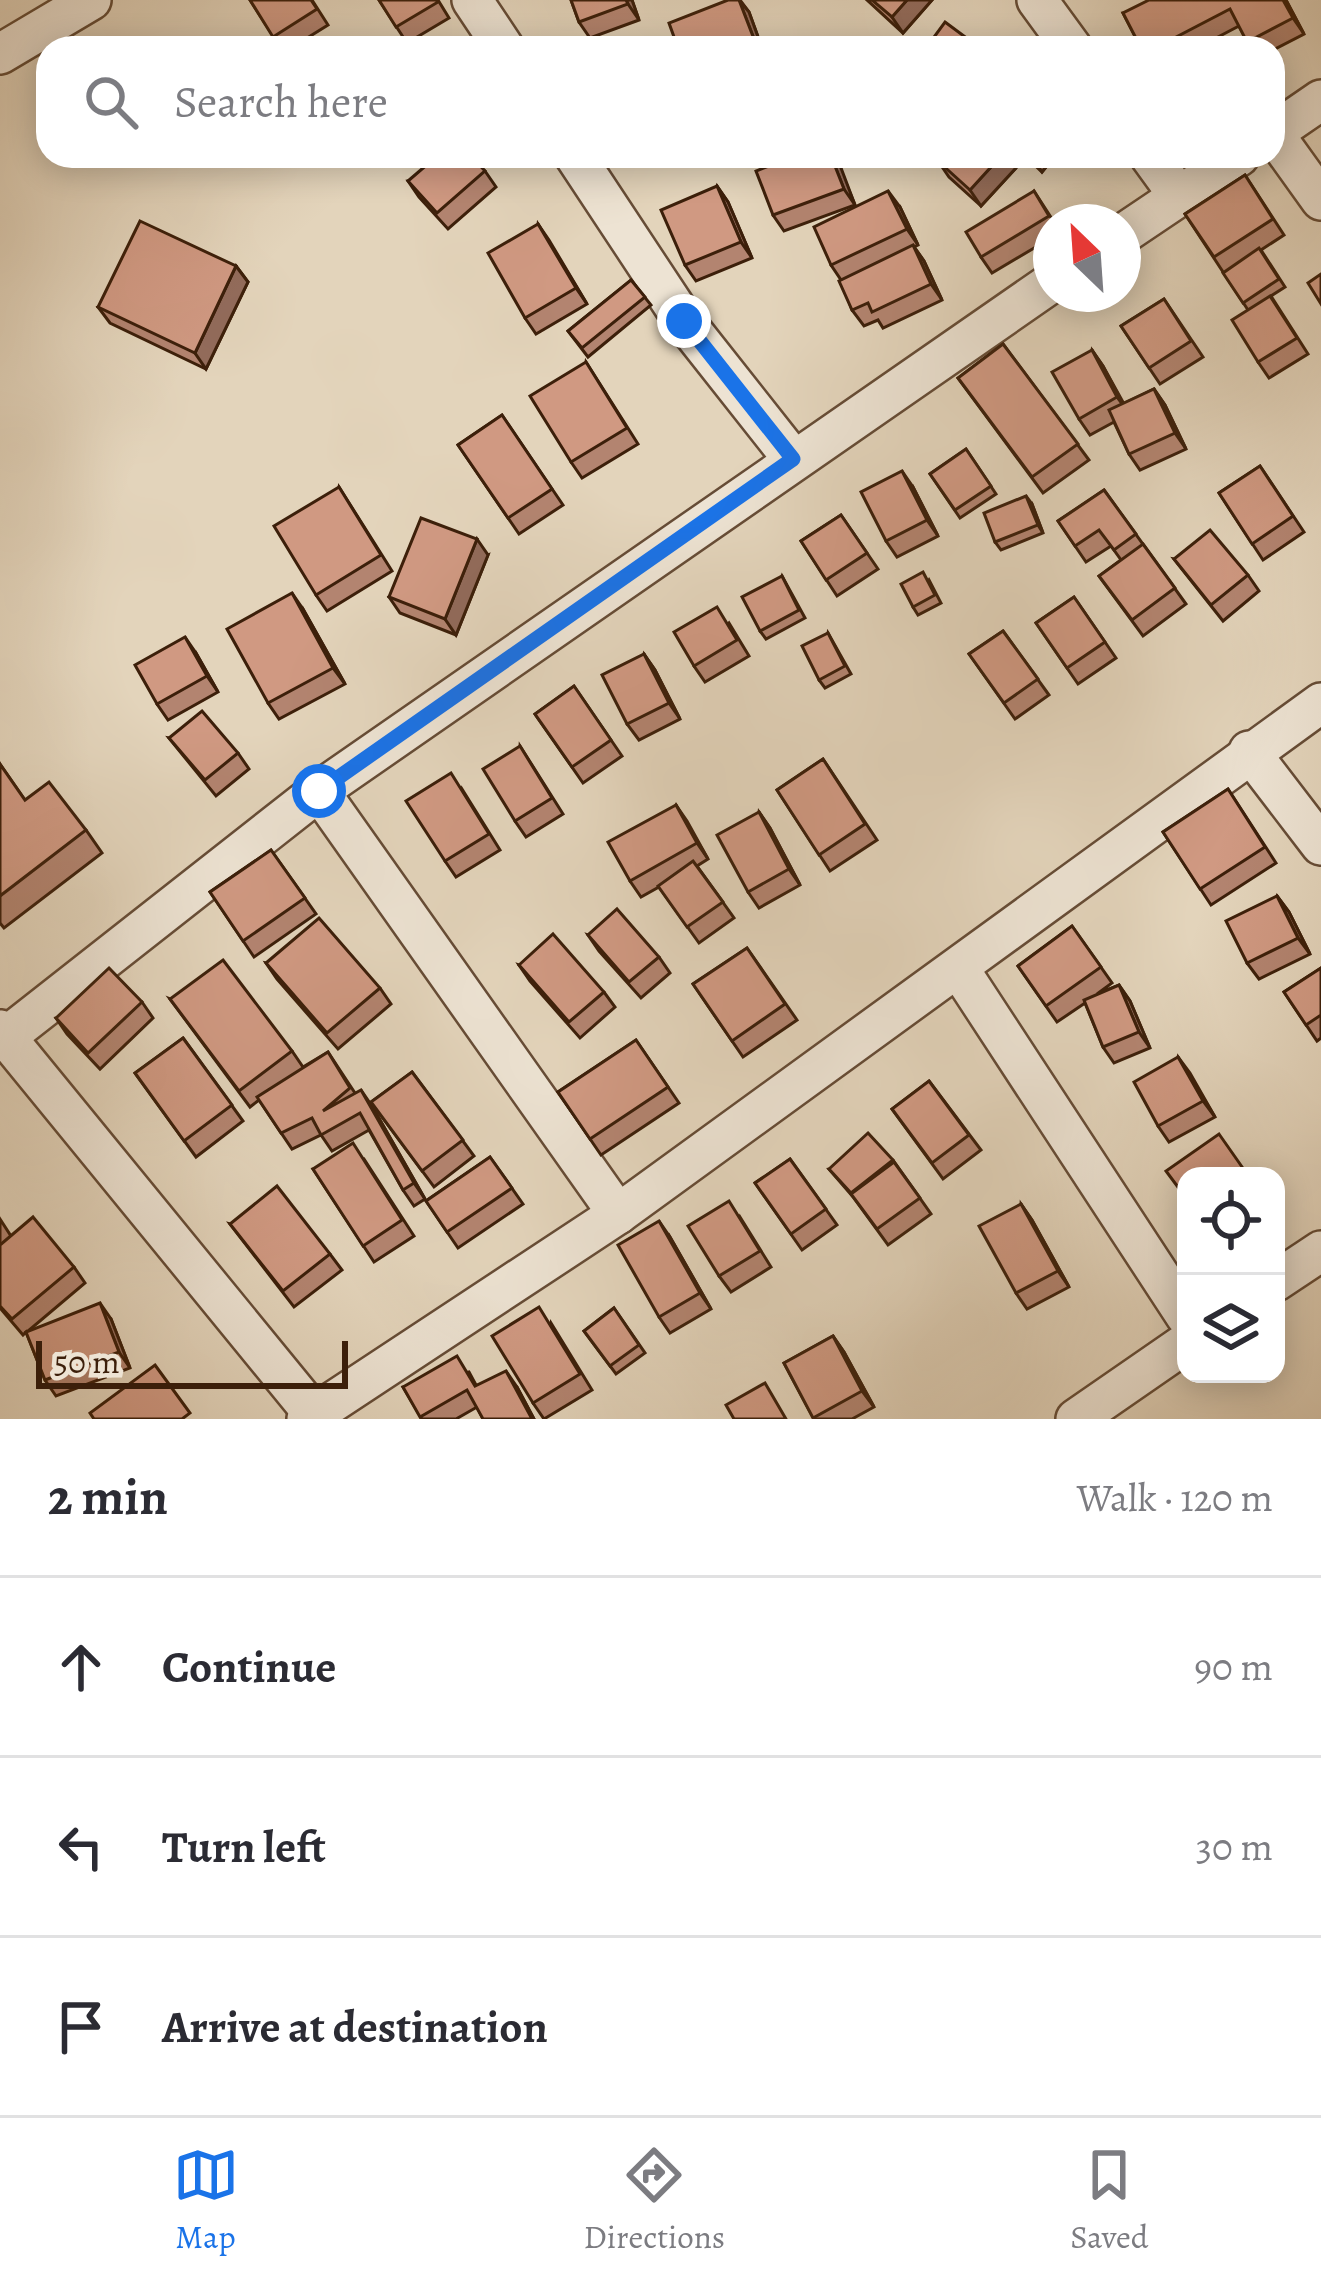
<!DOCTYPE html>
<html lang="en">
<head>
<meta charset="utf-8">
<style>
	body { margin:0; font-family:Alegreya,serif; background:#f2f2f3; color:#2b2b33 }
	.controls { position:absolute; right:36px; bottom:36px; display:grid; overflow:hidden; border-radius:24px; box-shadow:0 6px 30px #0003 }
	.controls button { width:108px; height:108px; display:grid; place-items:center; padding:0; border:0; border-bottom:3px solid #e1e1e2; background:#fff; color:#2b2b33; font:60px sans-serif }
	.compass { position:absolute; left:1033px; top:204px; width:108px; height:108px; border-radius:50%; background:#fff; box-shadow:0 6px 30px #0003; rotate:335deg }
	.scale { position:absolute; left:36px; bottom:30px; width:312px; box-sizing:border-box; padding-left:12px; border:6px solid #3c1f0a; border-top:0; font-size:33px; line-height:42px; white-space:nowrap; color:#3c1f0a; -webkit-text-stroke:9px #ede3d3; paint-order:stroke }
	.stop { position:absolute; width:36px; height:36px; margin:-27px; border:9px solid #1a73e8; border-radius:50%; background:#fff }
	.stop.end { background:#1a73e8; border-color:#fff; box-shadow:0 3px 12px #0008 }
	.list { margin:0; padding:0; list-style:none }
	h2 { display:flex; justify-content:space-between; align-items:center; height:156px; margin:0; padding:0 48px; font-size:51px }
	h2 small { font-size:39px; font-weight:400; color:#7c7c81 }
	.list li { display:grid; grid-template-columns:78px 1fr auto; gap:36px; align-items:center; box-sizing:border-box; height:180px; padding:0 48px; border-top:3px solid #e1e1e2 }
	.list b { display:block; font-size:45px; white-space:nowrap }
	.list em { font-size:39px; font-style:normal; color:#7c7c81 }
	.icon { flex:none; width:66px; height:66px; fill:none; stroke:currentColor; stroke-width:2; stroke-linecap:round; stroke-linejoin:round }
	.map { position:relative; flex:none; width:1321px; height:1419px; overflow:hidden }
	.search { position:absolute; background:#fff; box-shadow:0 6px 30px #0003; left:36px; right:36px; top:36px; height:132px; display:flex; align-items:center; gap:30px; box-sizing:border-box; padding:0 42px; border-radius:36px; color:#7c7c81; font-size:45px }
	.sheet { height:696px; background:#fff }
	nav { display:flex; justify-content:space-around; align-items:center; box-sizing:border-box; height:168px; border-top:3px solid #e1e1e2; background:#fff; font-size:33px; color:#7c7c81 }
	nav a { display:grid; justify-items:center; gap:6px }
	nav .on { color:#1a73e8 }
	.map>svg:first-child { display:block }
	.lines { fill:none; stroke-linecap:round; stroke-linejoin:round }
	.minor-casing { stroke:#664c36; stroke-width:44 }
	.minor { stroke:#ede3d3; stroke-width:39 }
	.wall { fill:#b38470; stroke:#3c1f0a; stroke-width:3 }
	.shaded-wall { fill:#926b5b; stroke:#3c1f0a; stroke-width:3 }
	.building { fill:#d09982; stroke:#3c1f0a; stroke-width:3 }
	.route { stroke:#1a73e8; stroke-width:15 }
</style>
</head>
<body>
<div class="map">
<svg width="1321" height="1419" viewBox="0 0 1321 1419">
	<rect width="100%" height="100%" fill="#e3d4bb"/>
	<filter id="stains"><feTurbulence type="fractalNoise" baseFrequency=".00167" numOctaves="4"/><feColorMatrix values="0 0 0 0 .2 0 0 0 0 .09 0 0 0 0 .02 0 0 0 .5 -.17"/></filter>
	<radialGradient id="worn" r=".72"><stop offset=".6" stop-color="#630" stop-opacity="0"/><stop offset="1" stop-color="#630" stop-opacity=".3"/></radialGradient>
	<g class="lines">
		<g class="minor-casing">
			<g id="minor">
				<polyline points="472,0 504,48"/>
				<polyline points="1037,0 1072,48"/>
				<polyline points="0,54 91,0"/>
				<polyline points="1273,133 1321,200"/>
				<polyline points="1273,133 1321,100"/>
				<polyline points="575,156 684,321 793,459"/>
				<polyline points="1150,156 1179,196"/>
				<polyline points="1123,234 1239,156"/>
				<polyline points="1249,751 1321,845"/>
				<polyline points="319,791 618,1214"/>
				<polyline points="959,969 1186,1316"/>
				<polyline points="0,1030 318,1419"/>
				<polyline points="6,1037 319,791 1051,283"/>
				<polyline points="1276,1281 1321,1251"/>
				<polyline points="307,1419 618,1214 1321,703"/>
				<polyline points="1076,1419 1186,1343"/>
			</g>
		</g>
		<use href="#minor" class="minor"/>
	</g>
	<g class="wall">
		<polygon points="250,0 312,0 328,25 291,48 281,48"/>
		<polygon points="379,0 438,0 449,18 407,43"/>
		<polygon points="571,0 632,0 639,20 590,38 579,22"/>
		<polygon points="728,0 740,0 749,12 762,48 678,48"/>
		<polygon points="867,0 932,0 903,33"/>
		<polygon points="1286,0 1304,34 1273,50 1273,48 1251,48 1239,26 1197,48 1141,48 1123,13"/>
		<polygon points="795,156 835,156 855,205 784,231 773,215"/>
		<polygon points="943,156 1055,156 1042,172 1026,157 981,206 949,177 938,161"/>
		<polygon points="485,171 496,187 448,229 419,197 408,181"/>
		<polygon points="1245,175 1284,235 1261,250 1285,287 1271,296 1308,354 1269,378 1258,362 1248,310 1185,214"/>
		<polygon points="717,186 728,202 752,258 696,281 685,265"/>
		<polygon points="1034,191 1054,222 1051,222 1051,238 992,273 981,257"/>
		<polygon points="900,207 918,245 914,247 924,261 942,300 883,328 878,320 864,326 852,310 841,280 831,265"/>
		<polygon points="538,224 587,304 536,334 525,318"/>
		<polygon points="236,266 248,282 206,369 110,323 98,307"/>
		<polygon points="631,280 651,305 588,357 568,331"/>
		<polygon points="1164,299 1203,357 1160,384 1121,326"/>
		<polygon points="1003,344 1089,460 1043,493 958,378"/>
		<polygon points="1092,350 1103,366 1123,404 1154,389 1165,405 1186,449 1140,470 1129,454 1114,422 1090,435 1079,419"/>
		<polygon points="586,362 638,444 582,478 571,462"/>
		<polygon points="502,415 563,505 519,534 458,445"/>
		<polygon points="966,449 996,494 960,518 930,474"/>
		<polygon points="1260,466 1304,532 1263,560 1219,493"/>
		<polygon points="339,487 392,571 327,611 316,595"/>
		<polygon points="913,487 938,536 897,557 886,541"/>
		<polygon points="1104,490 1186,604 1143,636 1099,576 1121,560 1111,546 1086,562 1058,521"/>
		<polygon points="1032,504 1043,533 1001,550 995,542"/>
		<polygon points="841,515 878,569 837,596 801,541"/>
		<polygon points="488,555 456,635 400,613 389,597"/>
		<polygon points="1174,559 1248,575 1259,591 1223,621"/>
		<polygon points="782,576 805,618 766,639 760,631"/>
		<polygon points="929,580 941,603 918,615 913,607"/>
		<polygon points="1074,597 1116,658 1078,684 1036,623"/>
		<polygon points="303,609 345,684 279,719 268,703"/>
		<polygon points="729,623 749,656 705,682 694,666"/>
		<polygon points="1003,631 1049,695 1015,719 969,654"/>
		<polygon points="828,633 851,674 825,688 819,680"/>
		<polygon points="196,653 218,692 168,720 157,704"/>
		<polygon points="644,654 655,670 680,719 639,740 627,724"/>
		<polygon points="574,686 622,756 583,783 535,714"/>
		<polygon points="169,738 238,753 249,769 216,796"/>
		<polygon points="520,746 563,814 526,837 515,821"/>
		<polygon points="823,759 877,840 830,871 777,790"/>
		<polygon points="0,764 25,800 86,830 102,853 4,928 0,923"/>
		<polygon points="462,789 500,850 456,877 445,861"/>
		<polygon points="1228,789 1276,863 1211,905 1163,832"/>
		<polygon points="676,805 708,859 697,866 734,918 699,943 659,887 641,897 630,881"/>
		<polygon points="759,812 770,828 800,885 759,908 748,892"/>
		<polygon points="271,850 316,914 254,957 210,892"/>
		<polygon points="1277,896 1289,912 1310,954 1259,979 1247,963"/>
		<polygon points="1072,926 1112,983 1097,994 1119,985 1130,1001 1150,1048 1114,1063 1103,1047 1085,1003 1057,1022 1018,966"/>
		<polygon points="588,935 659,957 670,973 641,998 599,951"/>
		<polygon points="747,948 797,1020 743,1057 693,984"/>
		<polygon points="266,963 380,988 391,1004 338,1049 277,979"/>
		<polygon points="519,965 604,992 615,1007 580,1038 530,981"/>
		<polygon points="1321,968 1321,1038 1317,1041 1284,992"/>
		<polygon points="170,999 292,1051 303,1067 328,1052 355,1093 372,1106 425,1199 414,1206 403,1190 369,1130 332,1151 321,1135 292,1149 259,1100 250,1107"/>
		<polygon points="142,1002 153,1018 100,1069 67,1034 56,1018"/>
		<polygon points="183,1038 243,1121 196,1157 135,1073"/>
		<polygon points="636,1040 679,1103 601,1155 558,1092"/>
		<polygon points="1178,1057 1215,1117 1169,1142 1158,1126"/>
		<polygon points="412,1072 474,1156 434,1187 371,1102"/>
		<polygon points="929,1081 981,1150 943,1179 892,1109"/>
		<polygon points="490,1157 523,1204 458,1248 426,1201"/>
		<polygon points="364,1159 414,1236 374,1262 313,1169"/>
		<polygon points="790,1159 837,1225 802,1250 755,1183"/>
		<polygon points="893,1160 931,1214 888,1245 854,1198 829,1169"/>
		<polygon points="1021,1204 1032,1220 1069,1287 1027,1309 1016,1293"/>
		<polygon points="740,1217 771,1267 731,1292 719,1276"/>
		<polygon points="0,1219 11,1236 74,1267 85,1283 28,1331 111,1319 130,1368 56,1396 45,1380 26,1332 23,1335 0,1308"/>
		<polygon points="230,1224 330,1254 342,1270 294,1307"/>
		<polygon points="670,1237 711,1309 670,1333 659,1317"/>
		<polygon points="614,1308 645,1353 616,1374 584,1331"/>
		<polygon points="551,1323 592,1390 544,1419 533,1403"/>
		<polygon points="833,1336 844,1352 874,1407 852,1419 814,1419 784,1363"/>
		<polygon points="469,1372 476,1385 517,1387 534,1419 483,1419 477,1407 456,1419 422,1419 403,1387"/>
	</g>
	<g class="shaded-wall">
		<polygon points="626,0 632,0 639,20 628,4"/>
		<polygon points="739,0 749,12 762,48 760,48 754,39"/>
		<polygon points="907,0 932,0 903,33 892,17"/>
		<polygon points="1283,0 1286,0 1304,34 1293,18"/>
		<polygon points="831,156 835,156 838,160 855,205 844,189"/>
		<polygon points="1001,156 1026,157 981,206 970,190"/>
		<polygon points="1031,156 1055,156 1042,172"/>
		<polygon points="717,186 728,202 752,258 741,242"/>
		<polygon points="888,191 900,207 918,245 907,229"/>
		<polygon points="538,224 549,240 587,304 576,288"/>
		<polygon points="913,245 924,261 942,300 931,284"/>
		<polygon points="236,266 248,282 206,369 195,353"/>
		<polygon points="1092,350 1103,366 1129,413 1117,397"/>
		<polygon points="1154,389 1165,405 1186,449 1175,433"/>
		<polygon points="902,471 913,487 938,536 927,520"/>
		<polygon points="1026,496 1032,504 1043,533 1038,525"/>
		<polygon points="477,539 488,555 456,635 445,619"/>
		<polygon points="292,593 303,609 345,684 333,668"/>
		<polygon points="185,637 196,653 218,692 207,676"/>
		<polygon points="644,654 655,670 680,719 669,703"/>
		<polygon points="676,805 687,821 708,859 697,843"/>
		<polygon points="759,812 770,828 800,885 789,869"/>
		<polygon points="1277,896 1289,912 1310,954 1298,938"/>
		<polygon points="1119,985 1130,1001 1150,1048 1139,1032"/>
		<polygon points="1178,1057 1190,1073 1215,1117 1203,1101"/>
		<polygon points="361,1090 372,1106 425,1199 414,1183"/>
		<polygon points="1021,1204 1032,1220 1069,1287 1058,1271"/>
		<polygon points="659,1221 670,1237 711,1309 700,1293"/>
		<polygon points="100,1303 111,1319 130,1368 119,1352"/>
		<polygon points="833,1336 844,1352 874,1407 862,1391"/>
		<polygon points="506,1371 517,1387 534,1419 532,1419"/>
	</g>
	<g class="building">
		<polygon points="250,0 311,0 317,9 273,37"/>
		<polygon points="379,0 436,0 438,2 396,27"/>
		<polygon points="571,0 626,0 628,4 579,22"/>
		<polygon points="728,0 739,0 754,39 730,48 678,48 669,23"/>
		<polygon points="872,0 907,0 892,17"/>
		<polygon points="1149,0 1283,0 1293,18 1247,42 1230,9 1155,48 1141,48 1123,13"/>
		<polygon points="945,22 980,48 926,48"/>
		<polygon points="437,156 471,156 485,171 437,213 408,181"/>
		<polygon points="795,156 831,156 844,189 773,215 756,171"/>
		<polygon points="943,156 1001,156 970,190 938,161"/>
		<polygon points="1245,175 1273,219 1214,257 1185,214"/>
		<polygon points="717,186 741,242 685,265 661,210"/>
		<polygon points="888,191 907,229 831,265 814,227"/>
		<polygon points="1034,191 1049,216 981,257 966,232"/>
		<polygon points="140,221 236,266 195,353 98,307"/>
		<polygon points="538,224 576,288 525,318 488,253"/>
		<polygon points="913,245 931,284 872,312 868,303 852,310 839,281"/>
		<polygon points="1259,248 1279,279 1243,303 1223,273"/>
		<polygon points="1321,274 1321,304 1308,283"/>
		<polygon points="631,280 645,297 582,348 568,331"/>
		<polygon points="1270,296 1297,338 1258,362 1232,320"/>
		<polygon points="1164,299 1191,341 1149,368 1121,326"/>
		<polygon points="1003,344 1078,444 1032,477 958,378"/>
		<polygon points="1092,350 1117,397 1079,419 1052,372"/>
		<polygon points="586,362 627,428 571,462 530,396"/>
		<polygon points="1154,389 1175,433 1129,454 1109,410"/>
		<polygon points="502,415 552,489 508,518 458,445"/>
		<polygon points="966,449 991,486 955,510 930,474"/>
		<polygon points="1260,466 1293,516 1252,544 1219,493"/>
		<polygon points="902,471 927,520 886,541 861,492"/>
		<polygon points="339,487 381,555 316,595 274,526"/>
		<polygon points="1104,490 1136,534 1114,550 1099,530 1075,546 1058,521"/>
		<polygon points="1026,496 1038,525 995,542 984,513"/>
		<polygon points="841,515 867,553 826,580 801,541"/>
		<polygon points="421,518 477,539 445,619 389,597"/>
		<polygon points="1210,530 1248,575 1211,605 1174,559"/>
		<polygon points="1143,544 1175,588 1132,620 1099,576"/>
		<polygon points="923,572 935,595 913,607 901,584"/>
		<polygon points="782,576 799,610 760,631 742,597"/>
		<polygon points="292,593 333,668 268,703 227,629"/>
		<polygon points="1074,597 1105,642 1067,668 1036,623"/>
		<polygon points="717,607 737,640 694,666 674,632"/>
		<polygon points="1003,631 1038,679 1004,703 969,654"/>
		<polygon points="828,633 845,666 819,680 802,646"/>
		<polygon points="185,637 207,676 157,704 135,665"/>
		<polygon points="644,654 669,703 627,724 602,675"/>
		<polygon points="574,686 611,740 572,767 535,714"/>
		<polygon points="202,711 238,753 205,780 169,738"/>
		<polygon points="520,746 552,798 515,821 483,769"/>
		<polygon points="823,759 865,824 819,855 777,790"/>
		<polygon points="0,764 25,800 49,782 86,830 0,896"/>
		<polygon points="451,773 489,834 445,861 406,801"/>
		<polygon points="1228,789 1265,847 1200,889 1163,832"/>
		<polygon points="676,805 697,843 630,881 608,842"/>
		<polygon points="759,812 789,869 748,892 717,835"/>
		<polygon points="271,850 305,898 243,941 210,892"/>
		<polygon points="693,861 723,902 687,927 658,886"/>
		<polygon points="1277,896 1298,938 1247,963 1226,921"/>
		<polygon points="617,909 659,957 629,982 588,935"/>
		<polygon points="319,918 380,988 327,1033 266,963"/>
		<polygon points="1072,926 1101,967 1046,1006 1018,966"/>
		<polygon points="553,934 604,992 569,1022 519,965"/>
		<polygon points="747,948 785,1004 732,1041 693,984"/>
		<polygon points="223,960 292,1051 239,1091 170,999"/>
		<polygon points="109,968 142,1002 88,1053 56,1018"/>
		<polygon points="1321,968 1321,1015 1306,1025 1284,992"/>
		<polygon points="1119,985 1139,1032 1103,1047 1084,1000"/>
		<polygon points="183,1038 232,1105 184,1141 135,1073"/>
		<polygon points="636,1040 668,1087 590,1139 558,1092"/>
		<polygon points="328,1052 350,1088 323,1111 361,1090 414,1183 403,1190 360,1113 321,1135 312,1118 281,1133 257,1097"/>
		<polygon points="1178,1057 1203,1101 1158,1126 1134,1082"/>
		<polygon points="412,1072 463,1140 422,1171 371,1102"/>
		<polygon points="929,1081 969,1135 932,1163 892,1109"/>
		<polygon points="868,1133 893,1160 851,1193 829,1169"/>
		<polygon points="1219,1134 1247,1174 1245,1176 1186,1176 1186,1198 1166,1171"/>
		<polygon points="353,1143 402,1220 363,1246 313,1169"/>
		<polygon points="490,1157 512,1188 447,1232 426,1201"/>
		<polygon points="790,1159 826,1209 791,1234 755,1183"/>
		<polygon points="894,1162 920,1198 877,1229 851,1194"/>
		<polygon points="277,1186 330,1254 283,1291 230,1224"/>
		<polygon points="729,1201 760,1251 719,1276 688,1226"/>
		<polygon points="1021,1204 1058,1271 1016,1293 979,1226"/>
		<polygon points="33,1217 74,1267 12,1319 0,1306 0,1245"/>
		<polygon points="659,1221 700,1293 659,1317 618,1245"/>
		<polygon points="100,1303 119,1352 45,1380 26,1332"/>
		<polygon points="539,1307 580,1374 533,1403 492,1336"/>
		<polygon points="614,1308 639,1345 610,1366 584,1331"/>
		<polygon points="833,1336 862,1391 813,1418 784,1363"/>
		<polygon points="457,1356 475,1386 506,1371 532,1419 483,1419 467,1390 420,1417 403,1387"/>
		<polygon points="155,1365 190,1413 182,1419 94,1419 90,1413"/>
		<polygon points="765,1383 786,1419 734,1419 726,1405"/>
	</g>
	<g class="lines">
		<polyline class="route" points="319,791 793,459 684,321"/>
	</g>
	<rect width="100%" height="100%" filter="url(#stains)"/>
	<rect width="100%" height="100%" fill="url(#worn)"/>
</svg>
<div class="controls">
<button><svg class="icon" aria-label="locate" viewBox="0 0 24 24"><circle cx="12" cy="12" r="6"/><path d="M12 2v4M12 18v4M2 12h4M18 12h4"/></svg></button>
<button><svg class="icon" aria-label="layers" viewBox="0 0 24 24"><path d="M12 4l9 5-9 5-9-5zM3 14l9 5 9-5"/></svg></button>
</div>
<svg class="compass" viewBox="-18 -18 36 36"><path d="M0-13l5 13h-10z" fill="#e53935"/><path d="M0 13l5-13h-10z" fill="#7c7c81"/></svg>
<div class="scale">50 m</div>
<div class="stop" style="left:319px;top:791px"></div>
<div class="stop end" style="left:684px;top:321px"></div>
<div class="search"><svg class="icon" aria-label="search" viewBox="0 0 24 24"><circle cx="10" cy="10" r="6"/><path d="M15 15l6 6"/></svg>Search here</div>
</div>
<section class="sheet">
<h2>2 min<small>Walk · 120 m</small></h2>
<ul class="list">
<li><svg class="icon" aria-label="ahead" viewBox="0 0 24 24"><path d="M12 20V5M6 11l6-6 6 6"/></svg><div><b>Continue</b></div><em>90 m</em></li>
<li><svg class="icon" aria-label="left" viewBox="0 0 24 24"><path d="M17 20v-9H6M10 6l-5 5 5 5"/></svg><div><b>Turn left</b></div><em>30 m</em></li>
<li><svg class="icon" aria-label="arrive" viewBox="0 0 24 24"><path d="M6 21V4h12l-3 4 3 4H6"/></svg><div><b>Arrive at destination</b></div></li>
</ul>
</section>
<nav>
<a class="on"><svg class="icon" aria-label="map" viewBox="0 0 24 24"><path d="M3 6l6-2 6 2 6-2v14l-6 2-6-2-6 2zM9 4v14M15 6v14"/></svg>Map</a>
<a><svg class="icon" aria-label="directions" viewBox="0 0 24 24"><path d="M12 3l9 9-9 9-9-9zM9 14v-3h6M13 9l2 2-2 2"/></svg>Directions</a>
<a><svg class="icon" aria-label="saved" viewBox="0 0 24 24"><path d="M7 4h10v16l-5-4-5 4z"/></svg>Saved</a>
</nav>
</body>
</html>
